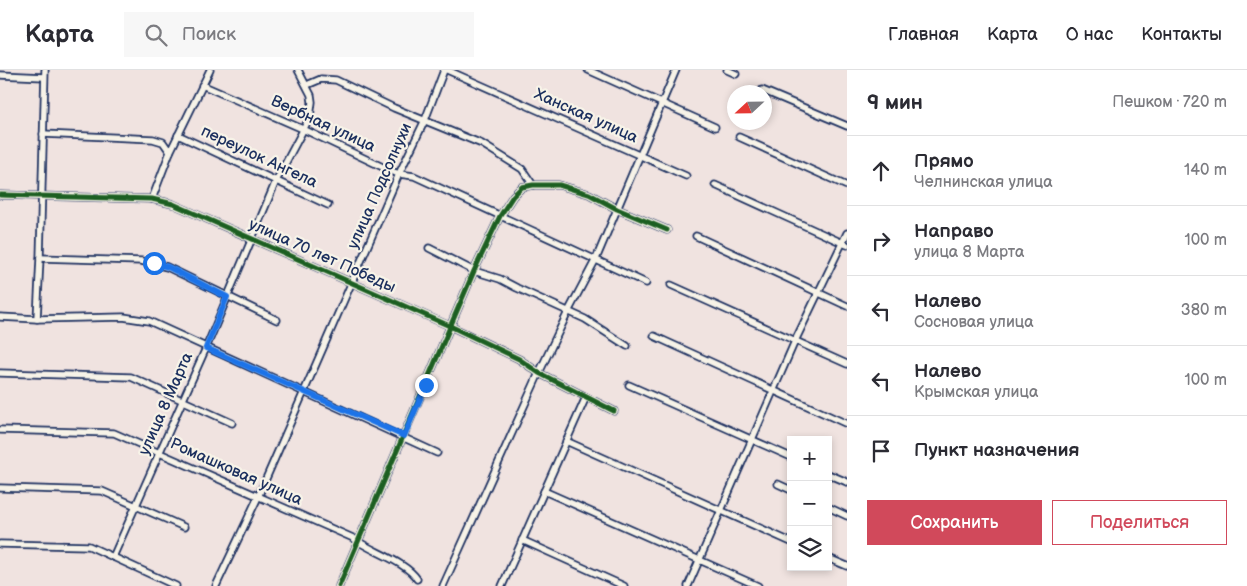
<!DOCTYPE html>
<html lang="ru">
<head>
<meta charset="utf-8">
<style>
	body { margin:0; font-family:"Balsamiq Sans",sans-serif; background:#f7f7f7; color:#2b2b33 }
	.controls { position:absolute; right:15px; bottom:15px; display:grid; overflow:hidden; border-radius:0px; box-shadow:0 2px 8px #0003 }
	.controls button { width:45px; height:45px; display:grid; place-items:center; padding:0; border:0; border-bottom:1px solid #e1e1e2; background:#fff; color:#2b2b33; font:25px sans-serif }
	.compass { position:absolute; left:727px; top:15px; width:45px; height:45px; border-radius:50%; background:#fff; box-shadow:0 2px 8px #0003; rotate:248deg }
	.stop { position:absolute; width:15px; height:15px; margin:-11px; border:4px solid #1a73e8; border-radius:50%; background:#fff }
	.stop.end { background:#1a73e8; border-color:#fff; box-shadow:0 1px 5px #0008 }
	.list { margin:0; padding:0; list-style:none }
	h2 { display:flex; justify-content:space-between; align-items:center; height:65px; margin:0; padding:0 20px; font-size:21px }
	h2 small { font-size:16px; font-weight:400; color:#7c7c81 }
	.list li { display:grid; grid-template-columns:32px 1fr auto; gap:15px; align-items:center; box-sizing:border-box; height:70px; padding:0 20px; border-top:1px solid #e1e1e2 }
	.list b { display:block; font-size:19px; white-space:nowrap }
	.list p { margin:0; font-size:16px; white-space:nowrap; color:#7c7c81 }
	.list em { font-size:16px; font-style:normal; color:#7c7c81 }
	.actions { display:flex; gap:10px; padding:15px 20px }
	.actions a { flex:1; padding:11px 0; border:1px solid #d1495b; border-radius:0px; text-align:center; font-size:18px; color:#d1495b }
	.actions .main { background:#d1495b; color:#fff }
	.icon { flex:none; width:28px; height:28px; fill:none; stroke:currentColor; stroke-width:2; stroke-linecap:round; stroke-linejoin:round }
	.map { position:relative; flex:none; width:847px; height:516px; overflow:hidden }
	header { display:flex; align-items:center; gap:30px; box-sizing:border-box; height:70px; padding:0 25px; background:#fff; border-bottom:1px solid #e1e1e2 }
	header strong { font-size:24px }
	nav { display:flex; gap:28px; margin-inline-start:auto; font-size:18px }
	.search { width:350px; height:45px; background:#f7f7f7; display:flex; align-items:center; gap:12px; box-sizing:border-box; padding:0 18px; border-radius:0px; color:#7c7c81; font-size:19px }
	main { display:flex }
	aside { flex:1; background:#fff }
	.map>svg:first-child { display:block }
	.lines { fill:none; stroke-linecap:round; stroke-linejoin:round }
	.minor-casing { stroke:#1b2f5e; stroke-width:9 }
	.minor { stroke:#f7f3e8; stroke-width:5.5 }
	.cycleway-casing { stroke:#f7f3e8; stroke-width:8 }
	.cycleway { stroke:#1b5e20; stroke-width:5 }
	.route { stroke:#1a73e8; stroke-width:6 }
	.labels { text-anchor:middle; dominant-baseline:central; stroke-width:4.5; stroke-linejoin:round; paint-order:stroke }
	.street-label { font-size:16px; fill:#1b2f5e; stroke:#f7f3e8 }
</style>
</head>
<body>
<header>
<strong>Карта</strong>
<div class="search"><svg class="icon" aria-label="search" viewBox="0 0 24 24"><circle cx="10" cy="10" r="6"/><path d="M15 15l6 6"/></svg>Поиск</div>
<nav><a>Главная</a><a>Карта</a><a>О нас</a><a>Контакты</a></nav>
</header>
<main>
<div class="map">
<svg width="847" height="516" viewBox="0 0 847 516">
	<rect width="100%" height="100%" fill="#f0e3e0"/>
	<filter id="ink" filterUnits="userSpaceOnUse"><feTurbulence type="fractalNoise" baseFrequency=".02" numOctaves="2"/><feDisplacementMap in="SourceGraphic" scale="10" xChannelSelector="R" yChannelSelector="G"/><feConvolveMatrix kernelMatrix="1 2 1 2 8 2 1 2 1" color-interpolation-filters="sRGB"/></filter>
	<g filter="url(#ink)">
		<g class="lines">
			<g class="minor-casing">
				<g id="minor">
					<polyline points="447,0 686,106"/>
					<polyline points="588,0 715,57"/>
					<polyline points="727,0 736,4"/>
					<polyline points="0,5 44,7"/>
					<polyline points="202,15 305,60 391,101 399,104 414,106 646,213"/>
					<polyline points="307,15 321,9 336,10 394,38 482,74 522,99 533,115"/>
					<polyline points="762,20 847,56"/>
					<polyline points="43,64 153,69 163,72 170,82"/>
					<polyline points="178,65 328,135"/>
					<polyline points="739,67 847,116"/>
					<polyline points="715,115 847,175"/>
					<polyline points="0,125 152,129 173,134 452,257 519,289 539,303 614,341"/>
					<polyline points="152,129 170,82 210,0"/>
					<polyline points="696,166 847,236"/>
					<polyline points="429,178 474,201 500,209 517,218 585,249 627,276"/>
					<polyline points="40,188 141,191 167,197 277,250"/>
					<polyline points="671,215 847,294"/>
					<polyline points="0,247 37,249 123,247 149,251 437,383"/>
					<polyline points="37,249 40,188 45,0"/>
					<polyline points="654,266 847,354"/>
					<polyline points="0,303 131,307 232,353"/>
					<polyline points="629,315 791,387"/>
					<path d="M 0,360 L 114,363 L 353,468 C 372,482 405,491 417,509"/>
					<polyline points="566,371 791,472"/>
					<polyline points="828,404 847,412"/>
					<polyline points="778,414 791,420"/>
					<polyline points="0,418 102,421 184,457"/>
					<polyline points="544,421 758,516"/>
					<polyline points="828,437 847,446"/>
					<polyline points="522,470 624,516"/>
					<polyline points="0,474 89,476 176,516"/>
					<polyline points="113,487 206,278 276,111 310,47 312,32 311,25 298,0"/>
					<polyline points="828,488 847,496"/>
					<polyline points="216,516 258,427 399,104 425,50 444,0"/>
					<polyline points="339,516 474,201 500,146 513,126 522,117 533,115 559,115 589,124 617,139 667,160"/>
					<polyline points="443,516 539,303 568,242 596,189 676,0"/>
					<polyline points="502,516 586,327"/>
					<polyline points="688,516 795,271 847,163"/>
				</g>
			</g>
			<use href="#minor" class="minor"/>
			<g class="cycleway-casing">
				<g id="cycleway">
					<polyline points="0,125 152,129 173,134 452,257 519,289 539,303 614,341"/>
					<polyline points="339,516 474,201 500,146 513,126 522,117 533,115 559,115 589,124 617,139 667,160"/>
				</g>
			</g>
			<use href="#cycleway" class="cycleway"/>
		</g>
	</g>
	<g class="lines" filter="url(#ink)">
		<polyline class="route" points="154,193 168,197 227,227 206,278 404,366 426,315"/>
	</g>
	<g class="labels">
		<g class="street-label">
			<text transform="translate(586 46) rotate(24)">Ханская улица</text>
			<text transform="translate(323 54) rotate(25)">Вербная улица</text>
			<text transform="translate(259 87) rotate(25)">переулок Ангела</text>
			<text transform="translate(380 116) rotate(-66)">улица Подсолнухи</text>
			<text transform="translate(322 186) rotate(24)">улица 70 лет Победы</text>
			<text transform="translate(166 334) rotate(-66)">улица 8 Марта</text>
			<text transform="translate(236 402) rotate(24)">Ромашковая улица</text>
		</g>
	</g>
</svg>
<div class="controls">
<button>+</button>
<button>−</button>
<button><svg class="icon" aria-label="layers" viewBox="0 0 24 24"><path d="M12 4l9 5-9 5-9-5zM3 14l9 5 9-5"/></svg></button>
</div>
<svg class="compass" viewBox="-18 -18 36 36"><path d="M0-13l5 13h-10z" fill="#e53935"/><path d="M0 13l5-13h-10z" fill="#7c7c81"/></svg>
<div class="stop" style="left:154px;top:193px"></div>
<div class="stop end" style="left:426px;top:315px"></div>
</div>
<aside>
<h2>9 мин<small>Пешком · 720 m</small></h2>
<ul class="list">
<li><svg class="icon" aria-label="ahead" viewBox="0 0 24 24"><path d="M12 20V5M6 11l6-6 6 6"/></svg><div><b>Прямо</b><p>Челнинская улица</p></div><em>140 m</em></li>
<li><svg class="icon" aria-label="right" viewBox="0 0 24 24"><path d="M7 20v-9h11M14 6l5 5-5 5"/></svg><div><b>Направо</b><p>улица 8 Марта</p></div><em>100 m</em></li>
<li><svg class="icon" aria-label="left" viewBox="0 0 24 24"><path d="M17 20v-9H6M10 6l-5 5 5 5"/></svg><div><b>Налево</b><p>Сосновая улица</p></div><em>380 m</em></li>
<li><svg class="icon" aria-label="left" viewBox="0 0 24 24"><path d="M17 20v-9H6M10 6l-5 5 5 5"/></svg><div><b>Налево</b><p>Крымская улица</p></div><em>100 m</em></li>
<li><svg class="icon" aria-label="arrive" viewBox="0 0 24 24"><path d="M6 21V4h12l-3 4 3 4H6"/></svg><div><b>Пункт назначения</b></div></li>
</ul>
<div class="actions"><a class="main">Сохранить</a><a>Поделиться</a></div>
</aside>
</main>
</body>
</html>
